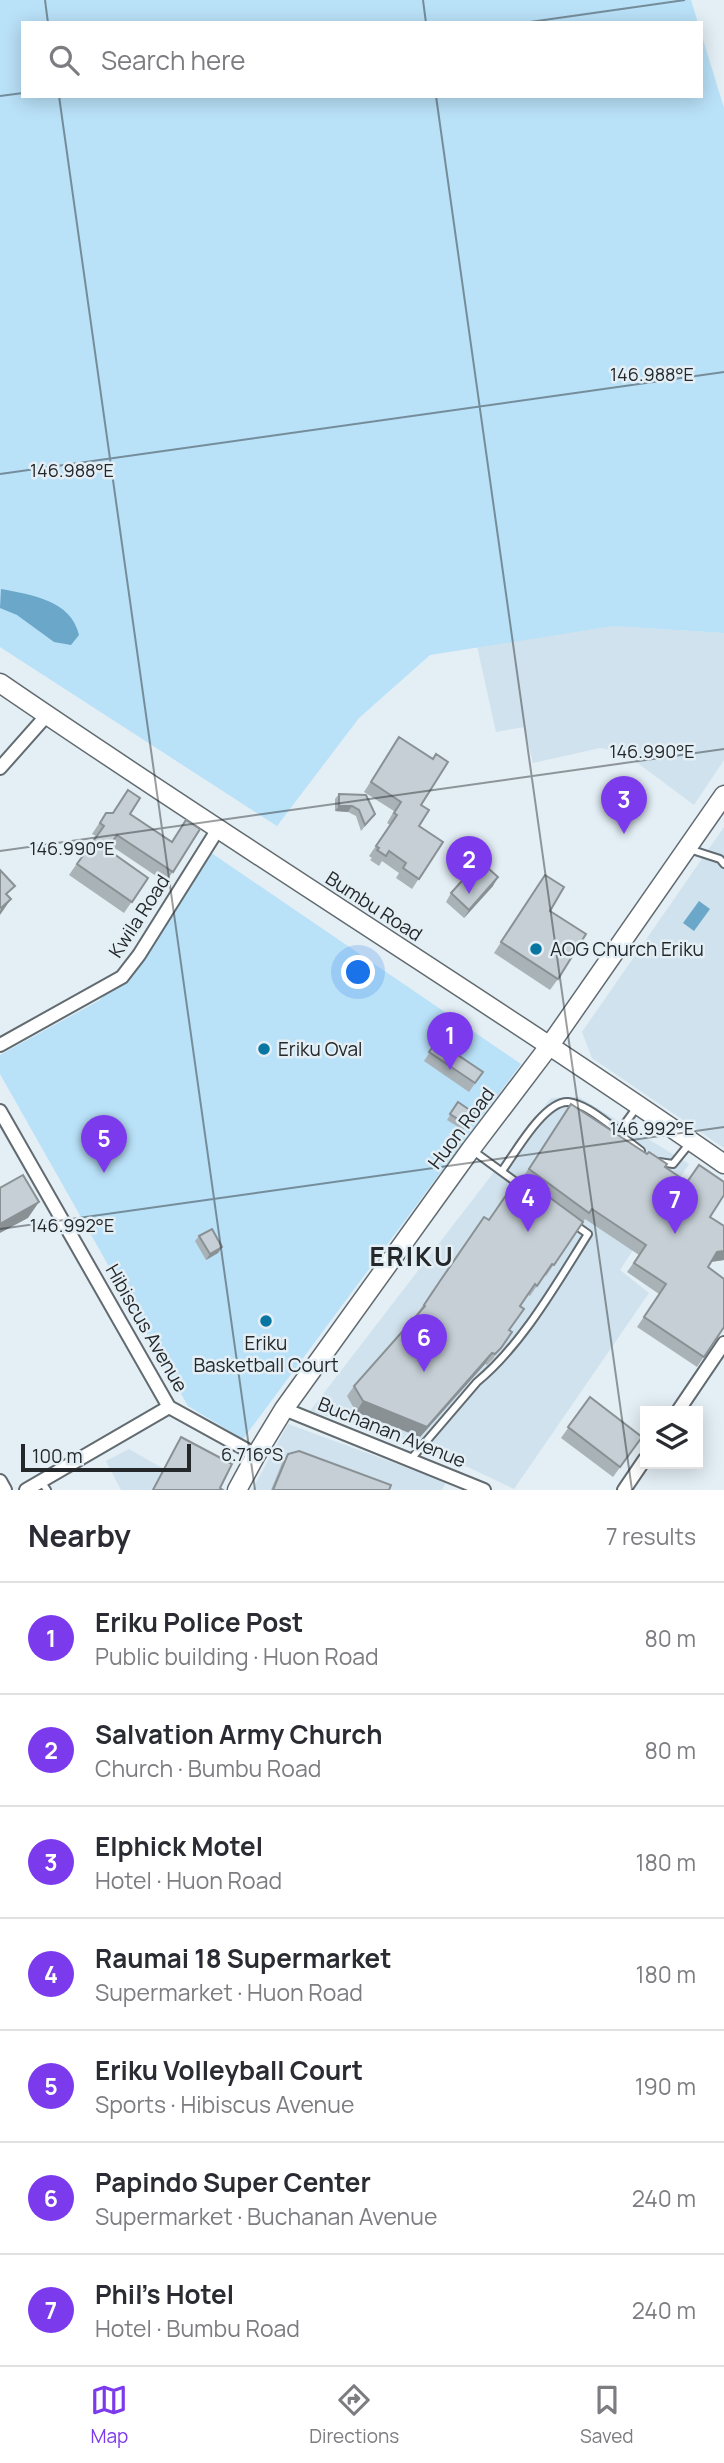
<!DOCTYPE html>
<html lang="en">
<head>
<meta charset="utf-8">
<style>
	body { margin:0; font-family:Manrope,sans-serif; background:#f7f7f7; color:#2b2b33 }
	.controls { position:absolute; right:21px; bottom:21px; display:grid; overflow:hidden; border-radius:0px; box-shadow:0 4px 18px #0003 }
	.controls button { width:63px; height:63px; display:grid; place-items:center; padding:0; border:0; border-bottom:2px solid #e1e1e2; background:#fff; color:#2b2b33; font:35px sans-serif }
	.scale { position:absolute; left:21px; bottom:18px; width:170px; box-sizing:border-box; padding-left:7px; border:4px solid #24282b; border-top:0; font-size:19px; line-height:24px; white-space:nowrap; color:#24282b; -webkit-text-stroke:5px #e3eef5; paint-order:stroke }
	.you { position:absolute; left:359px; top:973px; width:24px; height:24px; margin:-18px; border:5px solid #fff; border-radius:50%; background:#1a73e8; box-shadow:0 0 0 10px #1a73e833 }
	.badge { display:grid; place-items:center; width:46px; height:46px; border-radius:50%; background:#7c3aed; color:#fff; font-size:23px; font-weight:700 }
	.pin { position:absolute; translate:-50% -58px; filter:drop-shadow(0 2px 4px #0008) }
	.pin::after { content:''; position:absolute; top:37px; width:24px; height:21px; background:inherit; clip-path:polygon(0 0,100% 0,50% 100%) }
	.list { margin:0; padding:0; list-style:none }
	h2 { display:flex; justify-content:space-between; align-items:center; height:91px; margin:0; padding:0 28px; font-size:30px }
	h2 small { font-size:23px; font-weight:400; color:#7c7c81 }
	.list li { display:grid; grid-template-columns:46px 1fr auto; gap:21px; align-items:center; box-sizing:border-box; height:112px; padding:0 28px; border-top:2px solid #e1e1e2 }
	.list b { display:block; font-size:26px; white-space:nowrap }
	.list p { margin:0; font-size:23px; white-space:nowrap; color:#7c7c81 }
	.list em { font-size:23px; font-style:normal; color:#7c7c81 }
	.icon { flex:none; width:38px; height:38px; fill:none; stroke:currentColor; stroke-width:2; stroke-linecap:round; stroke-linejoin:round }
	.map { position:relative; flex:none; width:724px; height:1490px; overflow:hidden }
	.search { position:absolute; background:#fff; box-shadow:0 4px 18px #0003; left:21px; right:21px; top:21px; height:77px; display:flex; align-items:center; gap:18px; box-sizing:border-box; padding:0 24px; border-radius:0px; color:#7c7c81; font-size:26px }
	.sheet { height:875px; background:#fff }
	nav { display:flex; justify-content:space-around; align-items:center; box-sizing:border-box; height:98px; border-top:2px solid #e1e1e2; background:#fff; font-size:19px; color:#7c7c81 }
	nav a { display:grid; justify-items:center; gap:4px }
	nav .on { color:#7c3aed }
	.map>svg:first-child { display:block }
	.built { fill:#d0e2ed }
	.green { fill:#b9e1f8 }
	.water { fill:#6ba7c8 }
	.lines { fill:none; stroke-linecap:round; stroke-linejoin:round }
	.lane-casing { stroke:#616b70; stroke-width:10 }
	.street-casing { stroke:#616b70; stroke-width:16 }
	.secondary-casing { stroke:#616b70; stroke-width:21 }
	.lane { stroke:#fff; stroke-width:6 }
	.street { stroke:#fff; stroke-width:12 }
	.secondary { stroke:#fff; stroke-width:18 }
	.wall { fill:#a9b2b7 }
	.shaded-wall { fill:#8a9195 }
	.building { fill:#c5cfd5; stroke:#8a9195; stroke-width:2 }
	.ticks { fill:none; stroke:#24282b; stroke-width:2; stroke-opacity:0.45 }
	.poi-dot { fill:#0976a1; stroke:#e3eef5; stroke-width:2.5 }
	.labels { text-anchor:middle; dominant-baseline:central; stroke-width:5; stroke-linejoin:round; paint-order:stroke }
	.street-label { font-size:19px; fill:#24282b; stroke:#e3eef5 }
	.poi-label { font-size:19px; fill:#24282b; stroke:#e3eef5; text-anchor:start }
	.district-label { font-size:26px; font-weight:bold; letter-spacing:2px; fill:#24282b; stroke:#e3eef5 }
	.ticks-label { font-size:18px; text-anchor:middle; fill:#24282b; stroke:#e3eef5; stroke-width:5; stroke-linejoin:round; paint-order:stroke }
</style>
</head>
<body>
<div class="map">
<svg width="724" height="1490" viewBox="0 0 724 1490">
	<rect width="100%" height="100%" fill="#e3eef5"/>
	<g class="built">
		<polygon points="613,626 724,633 724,760 694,805 623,752 600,748 533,763 524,727 496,732 477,646"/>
		<polygon points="724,827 724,1148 592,1058 582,1032"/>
		<polygon points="579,1097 689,1164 620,1270 649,1293 514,1489 415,1442 310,1411 551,1098"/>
		<polygon points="288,1424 446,1482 442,1490 252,1490"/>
		<polygon points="129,1449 162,1468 205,1490 121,1490 106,1461"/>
	</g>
	<g class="green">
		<polygon points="0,0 691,0 698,23 23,23 23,96 701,96 701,33 724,108 724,633 613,626 430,655 359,718 277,826 0,647"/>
		<polygon points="207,850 521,1064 243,1439 188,1406 0,1074 0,1055 100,1000"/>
	</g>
	<g class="water">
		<path d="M 1,589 C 32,595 71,600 79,635 L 71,645 L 54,642 L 17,615 L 0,608 Z"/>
		<polygon points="699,901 710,909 694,931 683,923"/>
	</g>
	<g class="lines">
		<g class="lane-casing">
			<g id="lane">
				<polyline points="689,849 720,859 724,864"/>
				<polyline points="621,1129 624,1138 641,1151"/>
				<polyline points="472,1150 520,1185"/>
				<polyline points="659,1162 673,1164 690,1143"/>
				<path d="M 502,1171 C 515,1153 544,1101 568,1102 C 585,1104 602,1119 616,1129 L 621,1129 L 637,1107"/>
				<path d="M 411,1459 L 477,1382 C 522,1345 557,1283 588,1234 L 574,1224"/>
				<polyline points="41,1481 47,1490"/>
			</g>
		</g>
		<g class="street-casing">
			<g id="street">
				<polyline points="0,768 47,715"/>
				<polyline points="0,1045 122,977 139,955 218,829"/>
				<polyline points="0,1111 169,1407 256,1455"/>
				<polyline points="284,1409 484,1490"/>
				<polyline points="678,1411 724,1343"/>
				<polyline points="0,1481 5,1490"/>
				<polyline points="26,1490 169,1407"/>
				<polyline points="624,1490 645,1459"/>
			</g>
		</g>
		<g class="secondary-casing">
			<g id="secondary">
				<path d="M 0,683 C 239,847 486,999 724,1164"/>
				<polyline points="237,1490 256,1455 284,1409 471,1149 550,1045 724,795"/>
			</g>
		</g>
		<use href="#lane" class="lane"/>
		<use href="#street" class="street"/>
		<use href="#secondary" class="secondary"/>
	</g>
	<g class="wall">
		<polygon points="399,737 421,805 419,826 443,842 412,889 396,878 399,873 382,861 379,866 370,860 372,858 369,856 390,825 387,823 394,811 364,792"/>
		<polygon points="339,794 375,814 361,831 356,816 348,812 335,811 335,799"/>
		<polygon points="106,813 130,814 173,872 165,882 110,845 107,849 148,878 124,913 69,875 96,836 92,834"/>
		<polygon points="538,885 550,911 558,979 550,990 494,953"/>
		<polygon points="493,886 464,918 446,902 451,893"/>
		<polygon points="437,1041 483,1072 469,1092 424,1061"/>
		<polygon points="458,1102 474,1113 463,1130 447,1120"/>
		<polygon points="571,1104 665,1167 710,1217 724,1260 711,1262 708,1267 724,1327 697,1367 637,1327 659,1294 627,1272 639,1255 585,1219 546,1276 545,1274 530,1296 528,1295 520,1306 509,1330 493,1359 487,1365 485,1364 420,1437 356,1412 347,1396 354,1386 416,1316 432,1291 521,1180"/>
		<polygon points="199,1236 222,1247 218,1253 206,1260 195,1241"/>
		<polygon points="590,1397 642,1437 613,1477 561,1438"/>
		<polygon points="181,1437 220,1488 223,1490 152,1490 176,1445"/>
		<polygon points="288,1454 389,1490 271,1490 282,1463"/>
	</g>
	<g class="shaded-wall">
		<polygon points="339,806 352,806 348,812 335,811"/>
		<polygon points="498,877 493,886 464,918 469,910"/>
		<polygon points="11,899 0,915 0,910"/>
		<polygon points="39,1202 28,1218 0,1233 0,1224"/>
		<polygon points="222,1247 218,1253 206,1260 210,1254"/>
		<polygon points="724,1251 724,1260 710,1262 717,1252"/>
		<polygon points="492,1353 485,1364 420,1437 356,1412 363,1401"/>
	</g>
	<g class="building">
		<polygon points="399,737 433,759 436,754 448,762 421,805 429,810 419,826 443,842 419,879 403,868 406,863 389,851 386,856 377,850 379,848 376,846 397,815 394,813 401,802 371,782"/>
		<polygon points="128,790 140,798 130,814 172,842 186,820 200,829 173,872 117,835 107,849 148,878 132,902 77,864 104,826 100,823 106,813 113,813"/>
		<polygon points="339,794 366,795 375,814 365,825 359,810 352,806 339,806"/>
		<polygon points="480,861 498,877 469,910 451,893"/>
		<polygon points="0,870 15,886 6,894 11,899 1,908 0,907"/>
		<polygon points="545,875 564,887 550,911 586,934 558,979 501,942"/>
		<polygon points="437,1041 483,1072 475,1083 429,1052"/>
		<polygon points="458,1102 474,1113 467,1125 450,1114"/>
		<polygon points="571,1104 647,1154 649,1152 667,1164 665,1167 687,1182 699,1165 724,1182 724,1195 710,1217 724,1226 724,1251 717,1252 708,1267 724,1279 724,1327 704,1357 644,1317 666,1284 634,1263 646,1245 592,1209 589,1213 529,1169"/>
		<polygon points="23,1175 39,1202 0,1224 0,1188"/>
		<polygon points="518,1178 521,1180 523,1178 583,1222 554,1265 552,1264 537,1286 535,1284 520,1306 524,1309 509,1330 512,1332 501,1348 495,1354 492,1353 427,1427 363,1401 354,1386 425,1306 424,1305 440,1281 484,1217 489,1220"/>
		<polygon points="212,1229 222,1247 210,1254 199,1236"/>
		<polygon points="590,1397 642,1437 620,1467 568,1427"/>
		<polygon points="181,1437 232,1464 220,1488 223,1490 153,1490"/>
		<polygon points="299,1451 391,1485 389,1490 273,1490 288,1454"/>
	</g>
	<path class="ticks" d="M 45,0 L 48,23M 423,0 L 426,23M 523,23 L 685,0M 0,96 L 23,93M 59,96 L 255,1490M 436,96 L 632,1490M 0,474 L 724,372M 0,851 L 724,749M 0,1229 L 724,1127"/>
	<g class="poi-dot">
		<circle cx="536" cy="949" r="7"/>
		<circle cx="264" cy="1049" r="7"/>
		<circle cx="266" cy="1321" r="7"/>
	</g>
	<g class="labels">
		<g class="street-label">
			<text transform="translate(374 906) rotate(33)">Bumbu Road</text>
			<text transform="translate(139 916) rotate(-57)">Kwila Road</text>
			<text transform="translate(461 1128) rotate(-53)">Huon Road</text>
			<text transform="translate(147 1328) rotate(60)">Hibiscus Avenue</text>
			<text transform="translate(392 1432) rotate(22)">Buchanan Avenue</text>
		</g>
		<g class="poi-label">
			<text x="550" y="949">AOG Church Eriku</text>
			<text x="278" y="1049">Eriku Oval</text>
			<text x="266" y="1343" text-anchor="middle">Eriku<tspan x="266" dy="22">Basketball Court</tspan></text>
		</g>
		<g class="district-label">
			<text x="412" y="1256">ERIKU</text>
		</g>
	</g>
	<g class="ticks-label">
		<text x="652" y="381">146.988°E</text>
		<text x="72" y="477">146.988°E</text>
		<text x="652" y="758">146.990°E</text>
		<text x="72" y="855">146.990°E</text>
		<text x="652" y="1135">146.992°E</text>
		<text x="72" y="1232">146.992°E</text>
		<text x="252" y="1461">6.716°S</text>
	</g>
</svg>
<div class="controls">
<button><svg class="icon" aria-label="layers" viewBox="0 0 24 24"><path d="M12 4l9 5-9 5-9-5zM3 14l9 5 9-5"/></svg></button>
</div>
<div class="scale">100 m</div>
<div class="you"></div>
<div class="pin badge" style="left:450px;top:1070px">1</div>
<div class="pin badge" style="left:469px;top:894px">2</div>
<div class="pin badge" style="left:624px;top:834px">3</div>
<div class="pin badge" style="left:528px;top:1232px">4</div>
<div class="pin badge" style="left:104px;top:1173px">5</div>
<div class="pin badge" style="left:424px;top:1372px">6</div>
<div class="pin badge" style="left:675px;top:1234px">7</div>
<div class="search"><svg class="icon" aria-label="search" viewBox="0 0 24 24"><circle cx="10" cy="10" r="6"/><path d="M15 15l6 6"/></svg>Search here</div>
</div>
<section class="sheet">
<h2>Nearby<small>7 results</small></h2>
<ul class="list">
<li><span class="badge">1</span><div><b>Eriku Police Post</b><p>Public building · Huon Road</p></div><em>80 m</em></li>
<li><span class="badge">2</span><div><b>Salvation Army Church</b><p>Church · Bumbu Road</p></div><em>80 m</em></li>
<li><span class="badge">3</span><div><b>Elphick Motel</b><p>Hotel · Huon Road</p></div><em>180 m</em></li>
<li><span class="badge">4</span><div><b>Raumai 18 Supermarket</b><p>Supermarket · Huon Road</p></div><em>180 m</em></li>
<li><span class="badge">5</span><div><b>Eriku Volleyball Court</b><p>Sports · Hibiscus Avenue</p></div><em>190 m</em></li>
<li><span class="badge">6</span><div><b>Papindo Super Center</b><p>Supermarket · Buchanan Avenue</p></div><em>240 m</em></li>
<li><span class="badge">7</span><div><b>Phil's Hotel</b><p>Hotel · Bumbu Road</p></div><em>240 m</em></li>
</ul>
</section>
<nav>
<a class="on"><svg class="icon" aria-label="map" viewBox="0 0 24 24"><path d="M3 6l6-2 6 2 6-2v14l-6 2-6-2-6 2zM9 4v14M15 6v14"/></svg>Map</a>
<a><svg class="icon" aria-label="directions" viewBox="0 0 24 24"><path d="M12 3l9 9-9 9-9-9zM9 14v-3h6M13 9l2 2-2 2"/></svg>Directions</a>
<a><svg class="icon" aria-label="saved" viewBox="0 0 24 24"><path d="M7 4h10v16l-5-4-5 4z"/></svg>Saved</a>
</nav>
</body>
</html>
